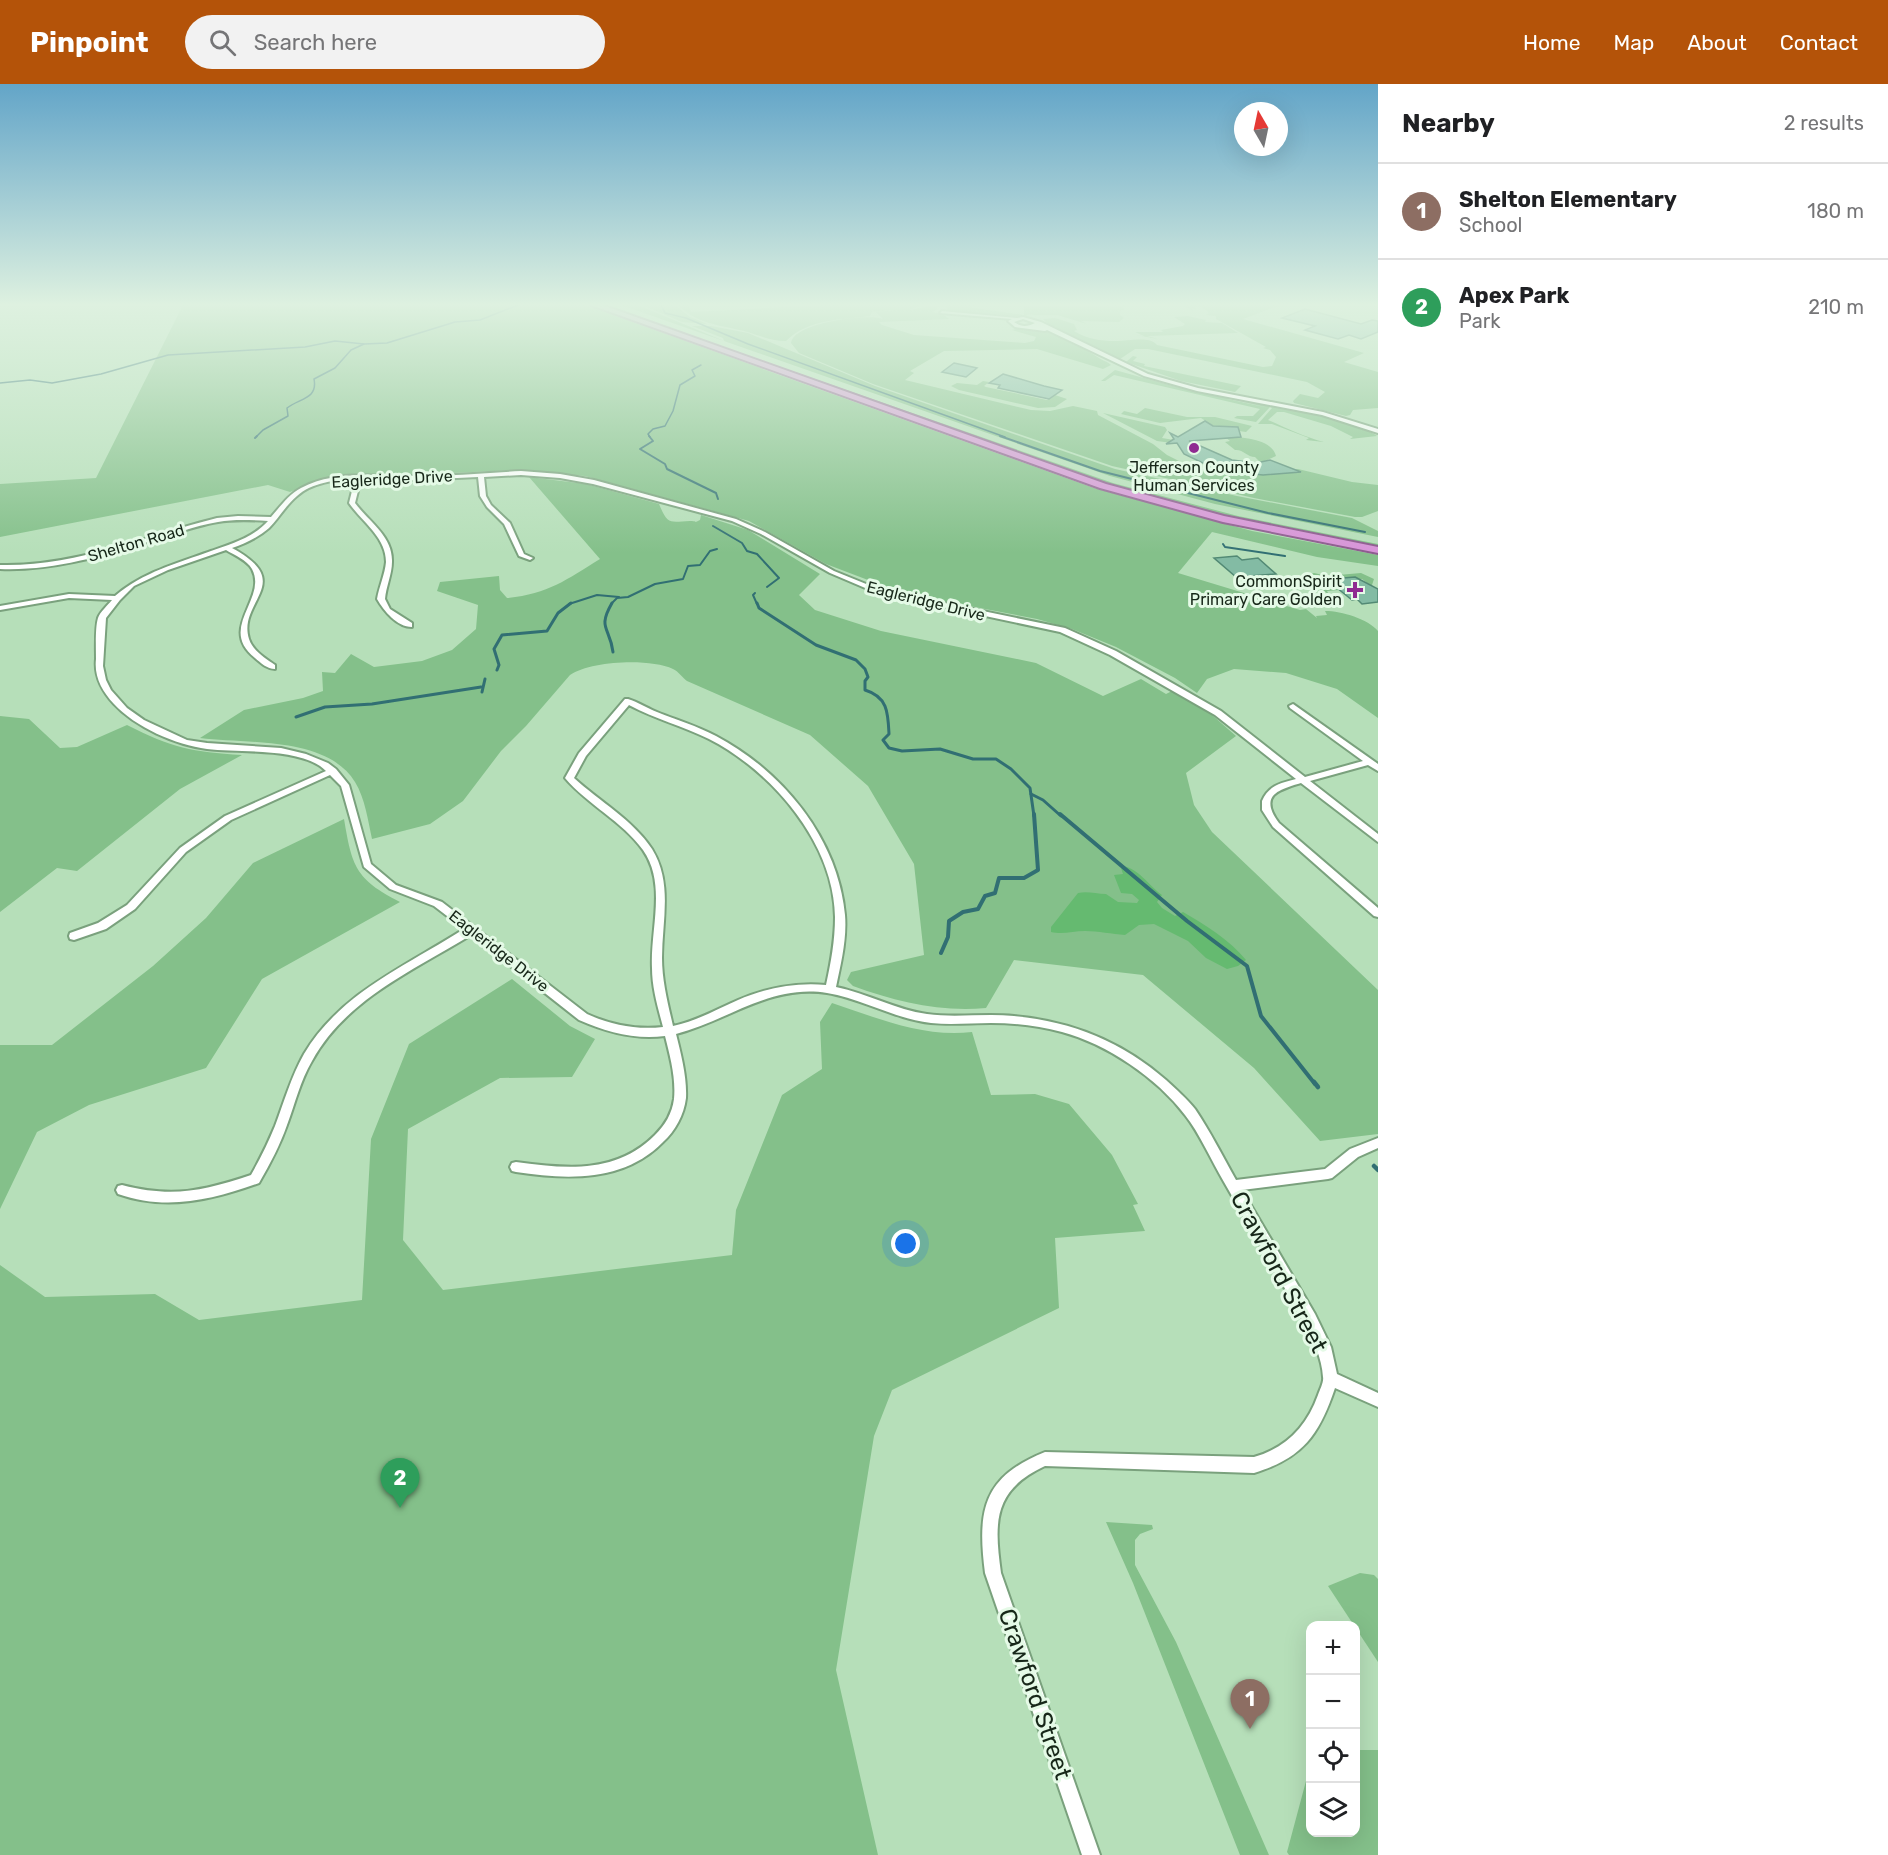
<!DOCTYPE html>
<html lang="en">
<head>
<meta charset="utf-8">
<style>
	body { margin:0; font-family:Rubik,sans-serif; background:#f2f2f2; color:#202124 }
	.controls { position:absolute; right:18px; bottom:18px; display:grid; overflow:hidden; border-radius:12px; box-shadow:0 6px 24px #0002 }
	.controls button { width:54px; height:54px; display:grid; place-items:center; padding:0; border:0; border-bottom:2px solid #e0e0e0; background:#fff; color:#202124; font:30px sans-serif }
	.compass { position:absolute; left:1234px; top:18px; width:54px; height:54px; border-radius:50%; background:#fff; box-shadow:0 6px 24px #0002; rotate:351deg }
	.you { position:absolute; left:906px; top:1160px; width:21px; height:21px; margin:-15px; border:4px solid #fff; border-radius:50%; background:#1a73e8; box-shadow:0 0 0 9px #1a73e833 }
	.badge { display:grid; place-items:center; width:39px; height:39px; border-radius:50%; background:#b45309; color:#fff; font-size:20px; font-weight:700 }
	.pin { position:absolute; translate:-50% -50px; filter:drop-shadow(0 2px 3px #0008) }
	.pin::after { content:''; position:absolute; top:32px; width:21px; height:18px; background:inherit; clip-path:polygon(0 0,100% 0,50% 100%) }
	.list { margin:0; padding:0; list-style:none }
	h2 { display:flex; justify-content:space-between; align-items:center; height:78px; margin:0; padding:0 24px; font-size:26px }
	h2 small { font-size:20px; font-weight:400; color:#757577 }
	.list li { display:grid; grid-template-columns:39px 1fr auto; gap:18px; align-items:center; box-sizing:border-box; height:96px; padding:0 24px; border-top:2px solid #e0e0e0 }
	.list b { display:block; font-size:22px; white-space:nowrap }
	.list p { margin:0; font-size:20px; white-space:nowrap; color:#757577 }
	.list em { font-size:20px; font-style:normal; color:#757577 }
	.icon { flex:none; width:33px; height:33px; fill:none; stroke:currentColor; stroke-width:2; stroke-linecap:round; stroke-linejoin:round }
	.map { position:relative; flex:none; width:1378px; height:1771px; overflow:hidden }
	header { display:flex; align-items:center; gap:36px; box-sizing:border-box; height:84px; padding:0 30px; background:#b45309; color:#fff }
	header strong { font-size:28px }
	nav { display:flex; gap:33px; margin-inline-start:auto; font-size:21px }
	.search { width:420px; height:54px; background:#f2f2f2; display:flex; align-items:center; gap:15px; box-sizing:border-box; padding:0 21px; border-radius:33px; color:#757577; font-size:22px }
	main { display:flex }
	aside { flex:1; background:#fff }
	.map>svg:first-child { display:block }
	.green { fill:#84c08a }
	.forest { fill:#65ba70 }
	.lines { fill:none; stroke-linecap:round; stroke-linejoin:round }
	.stream-far4 { stroke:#316f73; stroke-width:1.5 }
	.stream-far3 { stroke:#316f73; stroke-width:2 }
	.stream-far2 { stroke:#316f73; stroke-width:3 }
	.stream-far1 { stroke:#316f73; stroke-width:4 }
	.stream { stroke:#316f73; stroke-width:4.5 }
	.building { fill:#83bba4; stroke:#528974; stroke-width:1.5 }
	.minor-casing { stroke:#7aa17d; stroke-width:4 }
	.trunk-casing { stroke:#8e5c8f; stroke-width:4 }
	.minor { fill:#fff; fill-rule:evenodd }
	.trunk { fill:#d894d8; fill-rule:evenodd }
	.poi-dot { fill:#8f2b91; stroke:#e5fae7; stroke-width:2 }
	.labels { text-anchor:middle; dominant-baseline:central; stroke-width:6; stroke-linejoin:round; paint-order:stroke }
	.far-poi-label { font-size:16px; fill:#172719; stroke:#e5fae7 }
	.far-street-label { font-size:16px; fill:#172719; stroke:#e5fae7 }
	.near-street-label { font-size:24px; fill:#172719; stroke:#e5fae7 }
</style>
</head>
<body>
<header>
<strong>Pinpoint</strong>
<div class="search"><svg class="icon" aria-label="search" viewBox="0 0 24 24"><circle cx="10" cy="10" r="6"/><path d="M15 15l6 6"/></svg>Search here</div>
<nav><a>Home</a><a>Map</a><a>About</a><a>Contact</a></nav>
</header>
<main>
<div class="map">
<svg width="1378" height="1771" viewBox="0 0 1378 1771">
	<rect width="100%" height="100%" fill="#b6dfb9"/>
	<g class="green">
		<path d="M 183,221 L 585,221 L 1094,404 L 1252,447 L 1378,471 L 1378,482 L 1317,473 L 1212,448 L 1178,489 L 1300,526 L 1306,525 L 1317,534 L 1316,532 L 1327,531 L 1325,527 C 1342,527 1368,535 1378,547 L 1378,634 L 1337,605 L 1286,589 L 1234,585 L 1207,595 L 1197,609 L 1175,594 L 1116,563 L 1072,545 L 1037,535 L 943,517 L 889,504 L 826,480 L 749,437 L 585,392 L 515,386 L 429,390 L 354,390 L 321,395 L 290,408 L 268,401 L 0,453 L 0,400 L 96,394 Z"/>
		<polygon points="621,221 638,221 724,257 723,254 692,242 711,242 748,249 875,302 1115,385 1237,412 1352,434 1378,447 1378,453 1215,420 1110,392"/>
		<polygon points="642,221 675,221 690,233 707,240 682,238"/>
		<path d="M 678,221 L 688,221 L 691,228 L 825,221 L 921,221 L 909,226 L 936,221 L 937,225 L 933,228 L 944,231 L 949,235 L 879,238 L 882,241 L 914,251 L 1025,259 L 1034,257 L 1036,253 L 1012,246 C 1042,237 1078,261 1099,274 C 1103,277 1107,277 1111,281 L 1103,285 L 1037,265 L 944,267 L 910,287 L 914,289 L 905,296 L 1031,326 L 1050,327 L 1073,322 L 1097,327 L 1098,331 L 1153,360 L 1167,371 L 1195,385 L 1207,381 L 1235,389 L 1263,391 L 1298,385 L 1352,398 L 1378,401 L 1378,427 L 1362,433 L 1355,433 L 1254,414 L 1112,382 L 873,300 L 799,269 L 791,259 C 793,239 867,229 883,235 L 876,228 L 904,225 L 872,228 L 870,232 C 840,236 808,235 786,257 C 770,257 759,251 744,247 C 720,241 697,240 678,221 Z"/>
		<polygon points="945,221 979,221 968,223 1024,231 1024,223 1026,222 1132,221 1123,223 1125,225 1120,227 1120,231 1124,234 1119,238 1081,237 1087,240 1057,231 1030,231 1039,229 1026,231 1028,233 1026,233 948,226"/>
		<path d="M 1182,221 L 1280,221 L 1243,235 L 1364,269 L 1344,278 L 1378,288 L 1378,324 L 1353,326 L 1350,331 L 1346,332 L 1294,319 L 1293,317 L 1300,310 L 1318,314 L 1325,308 L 1307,298 L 1148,265 L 1135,265 L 1120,275 L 1051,243 L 1043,235 L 1055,234 L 1074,240 L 1077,246 L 1074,247 C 1087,255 1101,257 1114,257 C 1125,258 1149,251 1157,261 L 1263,283 L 1272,282 L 1276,273 L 1270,266 L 1263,264 L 1266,263 L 1216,235 L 1216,232 L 1206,231 L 1209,229 L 1202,223 L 1194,222 L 1196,225 L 1192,224 L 1193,227 Z"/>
		<polygon points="1188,232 1206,236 1205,238 1222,239 1238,249 1147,252 1158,255 1131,250 1146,253 1135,248 1163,248 1161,246 1183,242 1185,240 1174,233"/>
		<polygon points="689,251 1113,399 1238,432 1378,460 1378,462 1211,430 1113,403 685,252"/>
		<polygon points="1133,272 1137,273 1133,277 1145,280 1144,282 1241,302 1235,308 1181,297 1126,278"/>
		<path d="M 1115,286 L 1180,304 L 1229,314 L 1228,315 L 1269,324 L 1231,315 C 1253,314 1362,339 1377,352 L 1350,355 L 1353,353 L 1331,342 L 1284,328 L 1277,328 L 1268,336 C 1282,342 1306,354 1324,358 L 1306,356 L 1309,354 L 1272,340 L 1258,340 L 1272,324 L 1270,323 L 1256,338 L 1234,334 L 1237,332 L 1253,332 L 1260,325 L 1114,291 L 1105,297 L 1101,297 Z"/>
		<polygon points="983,297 989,298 984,302 986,303 1047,316 1055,311 1067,315 1055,323 1038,324 959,306 951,302 957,299 977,301"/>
		<polygon points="1145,324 1187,333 1215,333 1252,342 1246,348 1239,347 1238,343 1213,342 1201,334 1160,339 1121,330 1124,327 1137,330"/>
		<polygon points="1103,329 1165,343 1167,346 1162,354 1174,356 1172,359 1157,357"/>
		<path d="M 1225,353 C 1241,353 1271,354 1276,372 L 1261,379 L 1255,373 C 1247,373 1243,365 1235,366 L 1225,358 L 1230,357 Z"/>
		<path d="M 529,393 L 586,400 L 659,420 C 668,441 669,438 690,437 C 700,437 692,440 700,436 L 701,431 L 748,446 L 820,490 L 799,511 L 815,526 L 881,547 L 1036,579 L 1103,612 L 1141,595 L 1166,610 L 1172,607 L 1212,631 L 1236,652 L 1186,689 L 1194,721 L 1212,748 L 1378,906 L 1378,1050 L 1320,1057 L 1254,984 L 1143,891 L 1014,876 L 986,924 C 939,928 897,918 853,902 L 847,896 L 851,888 L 924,871 L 914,780 L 868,702 L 810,651 L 687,597 C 683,594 678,587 673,585 C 649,574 591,577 570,591 L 526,642 L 501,667 L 463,717 L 430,740 L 372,755 C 368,737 365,714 355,698 C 327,652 246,660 200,654 L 244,626 L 303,614 L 323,607 L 322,588 L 335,589 L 351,570 L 374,583 L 422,577 L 452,566 L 476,545 L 478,521 L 437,507 L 440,498 L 499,492 L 500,506 L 507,514 C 548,510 566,496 600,475 Z"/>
		<polygon points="1314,489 1327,492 1361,489 1374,495 1372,501 1370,501 1362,495 1332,495 1337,499 1333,501 1339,506 1327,507 1329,511 1312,497 1318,496 1310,490"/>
		<path d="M 0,632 L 29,635 L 60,664 L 77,663 L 127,641 C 172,664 192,668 242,671 L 180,705 L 77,787 L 57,784 L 0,828 Z"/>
		<path d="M 344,735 C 352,782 355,795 400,818 L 262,895 L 206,984 L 89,1021 L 37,1048 L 0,1125 L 0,961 L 52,961 L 153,882 L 206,834 L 253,779 Z"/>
		<path d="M 512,895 L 570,942 L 595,955 L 572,993 L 500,994 L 408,1045 L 403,1156 L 443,1206 L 732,1171 L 736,1126 L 782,1011 L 822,985 L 820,938 L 832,919 C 877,934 924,954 972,948 L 991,1011 L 1035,1010 L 1069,1020 L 1112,1071 L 1138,1120 L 1133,1121 L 1145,1147 L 1055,1154 L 1059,1224 L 892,1306 L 874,1352 L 836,1586 L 878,1771 L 0,1771 L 0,1181 L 45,1213 L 155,1210 L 199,1236 L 362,1216 L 371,1055 L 409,960 Z"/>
		<polygon points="1106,1438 1152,1441 1153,1445 1140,1450 1135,1456 1135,1481 1176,1558 1269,1771 1240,1771 1133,1499"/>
		<polygon points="1360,1489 1374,1491 1378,1495 1378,1578 1328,1502"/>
		<polygon points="1356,1666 1378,1666 1378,1771 1289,1771 1287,1768 1306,1697 1310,1693 1310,1748 1356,1748"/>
	</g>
	<path class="forest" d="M 1120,781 C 1140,785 1147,800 1162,811 L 1157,818 L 1162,824 L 1175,832 L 1183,828 C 1204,840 1230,856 1246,876 L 1238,882 L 1227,885 L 1206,874 L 1188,857 L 1154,840 L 1139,841 L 1125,851 C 1112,850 1098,847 1085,847 C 1073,847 1063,851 1051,848 L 1051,843 L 1078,809 C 1088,807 1096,810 1106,810 L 1118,818 L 1137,819 L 1139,816 L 1132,810 L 1121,809 L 1114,791 L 1123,790 Z"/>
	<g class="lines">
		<g class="stream-far4">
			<polyline points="661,221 665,229 686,234 748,260 1005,353"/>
			<polyline points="0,299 30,296 52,299 101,290 168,271 305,263 335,257 364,260"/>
			<path d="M 256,353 L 263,346 L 288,332 L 287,324 C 300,314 318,315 314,295 L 335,284 L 351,266 L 364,260 L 387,259 L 455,238 L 480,236 L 518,221"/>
			<polyline points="650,353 648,350 653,345 665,342 673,327 680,301 695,292 692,286 701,281"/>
		</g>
		<g class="stream-far3">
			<polyline points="649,352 653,357 640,365 665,380 667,385 716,409 718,415"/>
			<polyline points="1000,352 1100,387 1268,429 1365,448"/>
			<polyline points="255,354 257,352"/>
			<polyline points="713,442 742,459 747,467 757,470 779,494 767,503"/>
			<polyline points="1223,460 1225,463 1285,472"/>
			<polyline points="755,509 753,511 757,520"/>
			<polyline points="569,520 597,511 619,513"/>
			<polyline points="611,520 617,514 628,513 655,500 683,495 688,482 700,481 710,467 717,465"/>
		</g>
		<g class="stream-far2">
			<path d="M 612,519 C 597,545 610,543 613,568"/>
			<path d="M 757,519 L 759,524 L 816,561 L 856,576 L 865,585 L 868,593 L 865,597 L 865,606 C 888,613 888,629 889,650 L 883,656 L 889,664 L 902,667 L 940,665 L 973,675 L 996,675 L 1011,685 L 1030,704 L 1034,732"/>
			<polyline points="497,586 499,581 494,565 502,551 547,547 558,529 571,519"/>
			<polyline points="482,608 485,595"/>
			<polyline points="296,633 325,623 372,620 481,603"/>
			<polyline points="1031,710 1043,716 1061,732"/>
		</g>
		<g class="stream-far1">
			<polyline points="1060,730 1187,837 1247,882 1261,932 1315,1000"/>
			<polyline points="941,869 948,853 949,837 963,828 978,825 985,812 995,809 999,794 1024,794 1038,786 1034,730"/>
		</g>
		<g class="stream">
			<polyline points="1314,998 1318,1003"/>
			<polyline points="1374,1082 1378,1086"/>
		</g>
	</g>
	<g class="building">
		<polygon points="1305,225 1361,240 1372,236 1378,237 1378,248 1361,255 1349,251 1338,255 1305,246 1315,242 1282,234"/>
		<polygon points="954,279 977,284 966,293 942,288"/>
		<polygon points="1003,290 1044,302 1062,306 1049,315 998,304 1000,301 989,299"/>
		<polygon points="1205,337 1213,342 1238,343 1241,353 1189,357 1232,376 1256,379 1270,376 1301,388 1263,391 1225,387 1207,381 1184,370 1177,359 1166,360 1174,355 1170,349 1178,353"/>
		<polygon points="1237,472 1242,476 1258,474 1276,490 1236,493 1214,474"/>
		<polygon points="1355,493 1378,505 1378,518 1362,520 1357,515 1352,516 1332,500 1337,499 1331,495"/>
	</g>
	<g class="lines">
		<g class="minor-casing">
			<g id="minor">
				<path d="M 942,227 L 1017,234 L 1023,233 L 1041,238 L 1148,290 L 1198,304 L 1323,328 L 1378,345 L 1378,349 L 1322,331 L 1197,307 L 1144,292 L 1047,246 L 1045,247 L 1015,243 L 1008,237 L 1012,235 L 940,229 ZM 1023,235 L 1035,239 C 1027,243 1021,243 1014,238 Z"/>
				<path d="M 521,387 L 560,390 L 594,396 L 736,435 L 765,448 L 834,487 L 881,506 L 1065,544 L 1116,567 L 1221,627 L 1305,693 L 1363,677 L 1290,624 L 1289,622 L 1293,620 L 1378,680 L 1378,687 L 1368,681 L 1310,697 L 1378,750 L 1378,758 L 1301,699 C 1277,706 1259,712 1279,739 L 1378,824 L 1378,833 L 1374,832 L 1273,743 L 1262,726 L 1262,717 C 1269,701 1281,699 1296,695 L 1215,631 L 1110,571 L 1060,548 L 877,509 L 830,489 L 761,450 L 732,437 L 593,400 L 560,394 L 521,391 L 484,393 L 486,412 L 491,421 L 510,439 L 524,470 L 533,474 L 530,476 L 519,472 L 504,440 L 487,423 L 480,412 L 478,393 L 415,396 L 361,395 L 355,419 C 369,438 393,452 392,478 C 392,490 386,503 385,515 L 390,525 L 412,539 L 412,543 C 397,543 384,527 377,515 C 379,503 385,490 386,478 C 386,453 362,438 349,419 L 355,395 C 337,395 311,399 297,412 C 286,421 279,434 269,444 C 259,453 244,460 232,464 C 297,499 237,517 249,555 C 253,567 265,574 275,581 L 275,585 C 267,585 261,579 255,574 C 217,544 268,515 252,485 C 247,476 234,471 226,466 L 168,486 L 134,502 L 120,516 L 106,534 L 103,582 L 106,596 L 111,606 L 127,624 L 144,636 L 187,656 L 207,659 L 281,664 L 306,670 L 328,679 L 336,685 L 349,701 L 371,780 L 396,801 L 442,818 L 587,930 C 611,941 636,946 663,943 C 658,924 652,904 652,884 C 650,846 667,800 643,766 C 622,737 588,721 565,694 L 579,669 L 625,615 L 628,615 C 638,618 647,624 657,628 C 677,636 697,642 716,652 C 782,687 838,754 845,831 C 847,855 841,879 836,903 C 867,909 896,926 927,930 C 956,934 985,929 1014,932 C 1071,937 1123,958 1166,996 C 1176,1005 1187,1015 1195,1025 C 1210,1047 1223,1073 1236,1096 L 1325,1085 L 1350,1065 L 1378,1054 L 1378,1064 L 1358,1073 L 1332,1094 L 1328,1095 L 1242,1106 L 1315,1230 L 1331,1263 L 1337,1290 L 1378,1309 L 1378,1323 L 1335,1304 C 1319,1351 1303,1374 1254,1389 L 1045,1382 C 993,1406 994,1438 1001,1489 L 1100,1771 L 1082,1771 L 985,1489 C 977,1426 983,1393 1045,1368 L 1254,1373 C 1286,1364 1307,1342 1318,1311 C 1320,1305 1324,1298 1323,1293 C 1322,1274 1313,1256 1305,1240 C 1278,1192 1251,1145 1224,1098 C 1212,1078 1199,1048 1185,1031 C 1157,994 1107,960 1062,948 C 1039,942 1015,939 991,939 C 971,939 951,941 931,939 C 895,935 863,915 827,909 C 770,900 727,937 676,950 C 681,970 687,993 686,1014 C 684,1031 675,1047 663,1058 C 624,1098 568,1096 516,1088 L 512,1087 L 510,1083 L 512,1079 L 516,1078 C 566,1085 616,1090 655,1051 C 665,1041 672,1030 674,1015 C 676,994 670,972 665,952 C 635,956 606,948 579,936 L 471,851 C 413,887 346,915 312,977 C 300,997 295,1020 287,1041 C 280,1061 270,1080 259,1099 C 212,1116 166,1127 118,1110 L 116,1106 L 118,1102 L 122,1101 C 172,1114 203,1107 251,1091 C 260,1075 268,1059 275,1042 C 284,1018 291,993 304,970 C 340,909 406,882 464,845 L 434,822 L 390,805 L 364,783 L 341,702 L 330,691 L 231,736 L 186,768 L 135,825 L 106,845 L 74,856 L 70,855 L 69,852 L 70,849 L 98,839 L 127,821 L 180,764 L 225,732 L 326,687 C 303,663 239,669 207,665 C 176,661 135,643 114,620 C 102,607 94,593 96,575 C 96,564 95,544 98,534 C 100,528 108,521 112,516 L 69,514 L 0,526 L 0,522 L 69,510 L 115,512 C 143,488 178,479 211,467 C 231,460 254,453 268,437 C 251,436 234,435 218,438 C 194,442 171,451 147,458 C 99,473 51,487 0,485 L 0,481 C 75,483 145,452 217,434 L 238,432 L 271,433 C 280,423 289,410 301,404 C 336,385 377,393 415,392 C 451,392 485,389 521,387 ZM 629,621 C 655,635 683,642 709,655 C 772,687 834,759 835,833 C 835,857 831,878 826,901 C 797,898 765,904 738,916 C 717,925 697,937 673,942 C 668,920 662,897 662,874 C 662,837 673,799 652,765 C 633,736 599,717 574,694 L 586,672 Z"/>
			</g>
		</g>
		<g class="trunk-casing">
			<polygon id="trunk" points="591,221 602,221 1106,400 1224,432 1378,463 1378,469 1223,438 1100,404"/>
		</g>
		<use href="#minor" class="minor"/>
		<use href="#trunk" class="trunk"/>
	</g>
	<linearGradient id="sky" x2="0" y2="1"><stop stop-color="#63a5c8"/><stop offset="0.47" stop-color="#def1e0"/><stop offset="1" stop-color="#def1e0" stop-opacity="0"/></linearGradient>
	<rect width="1378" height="469" fill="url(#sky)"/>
	<g class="poi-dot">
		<circle cx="1194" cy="364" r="6"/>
		<path d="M1352 497h6v6h6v6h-6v6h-6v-6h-6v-6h6z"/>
	</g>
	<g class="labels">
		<g class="far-poi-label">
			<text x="1194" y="383">Jefferson County<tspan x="1194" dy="18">Human Services</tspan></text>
			<text x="1342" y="497" text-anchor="end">CommonSpirit<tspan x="1342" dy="18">Primary Care Golden</tspan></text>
		</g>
		<g class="far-street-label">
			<text transform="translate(392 395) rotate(-3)">Eagleridge Drive</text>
			<text transform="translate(136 459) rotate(-16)">Shelton Road</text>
			<text transform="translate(926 517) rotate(14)">Eagleridge Drive</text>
			<text transform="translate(499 867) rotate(38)">Eagleridge Drive</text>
		</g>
		<g class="near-street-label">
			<text transform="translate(1279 1188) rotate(62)">Crawford Street</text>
			<text transform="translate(1035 1610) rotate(71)">Crawford Street</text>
		</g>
	</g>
</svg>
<div class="controls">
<button>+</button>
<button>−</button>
<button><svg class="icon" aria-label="locate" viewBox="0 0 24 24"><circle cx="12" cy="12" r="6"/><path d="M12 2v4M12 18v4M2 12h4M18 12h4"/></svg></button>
<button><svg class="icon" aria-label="layers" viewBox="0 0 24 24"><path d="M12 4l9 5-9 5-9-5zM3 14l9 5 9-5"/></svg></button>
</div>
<svg class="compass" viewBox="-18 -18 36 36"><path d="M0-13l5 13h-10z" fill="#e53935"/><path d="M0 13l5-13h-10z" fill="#757577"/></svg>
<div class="you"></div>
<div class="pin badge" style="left:1250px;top:1645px;background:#8d6e63">1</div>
<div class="pin badge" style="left:400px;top:1424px;background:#2e9e5b">2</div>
</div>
<aside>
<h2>Nearby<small>2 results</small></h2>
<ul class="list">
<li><span class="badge" style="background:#8d6e63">1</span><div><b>Shelton Elementary</b><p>School</p></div><em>180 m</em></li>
<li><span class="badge" style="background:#2e9e5b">2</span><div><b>Apex Park</b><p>Park</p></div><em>210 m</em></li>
</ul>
</aside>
</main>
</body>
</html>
